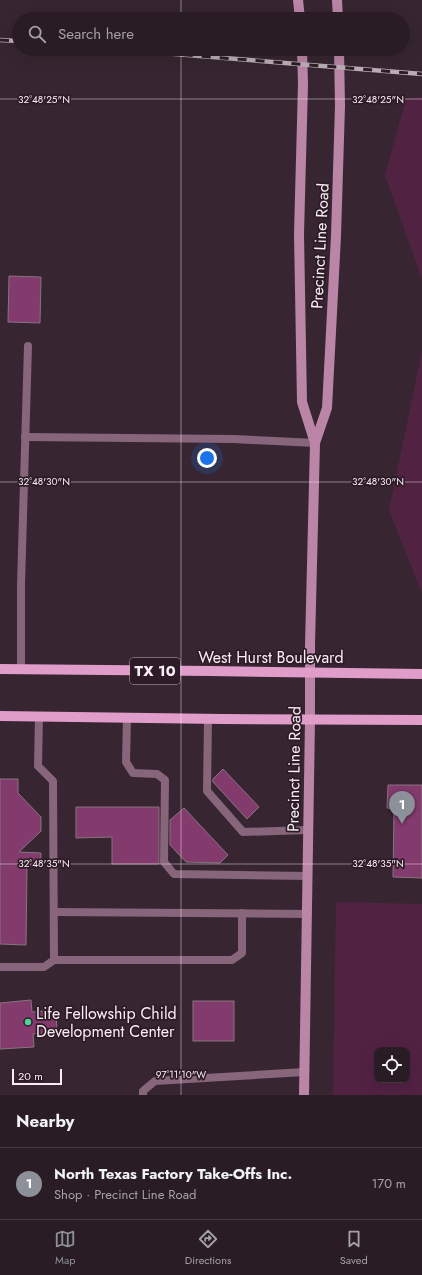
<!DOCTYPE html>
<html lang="en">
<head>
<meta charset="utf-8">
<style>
	body { margin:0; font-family:Jost,sans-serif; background:#352932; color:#f1f3f6 }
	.controls { position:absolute; right:12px; bottom:12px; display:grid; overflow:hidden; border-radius:8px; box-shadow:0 4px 16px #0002 }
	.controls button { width:36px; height:36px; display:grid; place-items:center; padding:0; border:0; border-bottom:1px solid #453a42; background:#291c25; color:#f1f3f6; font:20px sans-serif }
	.scale { position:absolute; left:12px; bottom:10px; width:50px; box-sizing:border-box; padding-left:4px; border:2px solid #faeef5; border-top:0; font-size:11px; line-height:14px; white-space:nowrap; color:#faeef5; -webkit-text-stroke:3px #2d1c27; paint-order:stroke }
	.you { position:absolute; left:207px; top:458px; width:14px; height:14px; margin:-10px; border:3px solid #fff; border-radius:50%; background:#1a73e8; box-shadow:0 0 0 6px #1a73e833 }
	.badge { display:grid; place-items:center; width:26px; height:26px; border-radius:50%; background:#8c9099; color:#fff; font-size:13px; font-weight:700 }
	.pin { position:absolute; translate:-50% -33px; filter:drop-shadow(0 1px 2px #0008) }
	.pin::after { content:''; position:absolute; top:21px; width:14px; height:12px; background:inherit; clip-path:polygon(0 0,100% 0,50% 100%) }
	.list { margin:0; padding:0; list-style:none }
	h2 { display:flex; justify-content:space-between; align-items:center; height:52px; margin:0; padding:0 16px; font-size:17px }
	h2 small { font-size:13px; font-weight:400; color:#a5a1a7 }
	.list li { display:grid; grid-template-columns:26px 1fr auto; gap:12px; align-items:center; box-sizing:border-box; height:72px; padding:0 16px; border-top:1px solid #453a42 }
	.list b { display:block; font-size:15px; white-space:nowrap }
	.list p { margin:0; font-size:13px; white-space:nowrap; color:#a5a1a7 }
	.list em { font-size:13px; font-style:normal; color:#a5a1a7 }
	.icon { flex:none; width:22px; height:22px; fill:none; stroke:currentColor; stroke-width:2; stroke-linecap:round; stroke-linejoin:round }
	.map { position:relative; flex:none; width:422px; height:1095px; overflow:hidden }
	.search { position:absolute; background:#291c25; box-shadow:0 4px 16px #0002; left:12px; right:12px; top:12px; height:44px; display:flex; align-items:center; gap:10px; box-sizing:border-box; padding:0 14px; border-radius:22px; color:#a5a1a7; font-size:15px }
	.sheet { height:124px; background:#291c25 }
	nav { display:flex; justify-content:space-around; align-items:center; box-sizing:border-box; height:56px; border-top:1px solid #453a42; background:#291c25; font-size:11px; color:#a5a1a7 }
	nav a { display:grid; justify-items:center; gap:2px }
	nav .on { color:#8c9099 }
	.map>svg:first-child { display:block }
	.green { fill:#522243; fill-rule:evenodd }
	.building { fill:#833b6d; stroke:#887380 }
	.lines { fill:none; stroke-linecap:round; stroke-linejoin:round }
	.service { stroke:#87657a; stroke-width:8 }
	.secondary { stroke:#ba85a7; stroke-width:10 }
	.primary { stroke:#e19dc9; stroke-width:10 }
	.rail-casing { stroke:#bcaeb6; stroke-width:4.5 }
	.rail { stroke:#2d1c27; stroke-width:3; stroke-dasharray:9; stroke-linecap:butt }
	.ticks { fill:none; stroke:#faeef5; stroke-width:1; stroke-opacity:0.45 }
	.poi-dot { fill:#50d398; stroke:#2d1c27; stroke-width:1.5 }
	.labels { text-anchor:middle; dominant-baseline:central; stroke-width:3.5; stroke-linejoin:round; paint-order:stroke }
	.shield { fill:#2d1c27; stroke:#bcafb7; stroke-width:1 }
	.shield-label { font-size:15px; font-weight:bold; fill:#faeef5 }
	.street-label { font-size:16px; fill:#faeef5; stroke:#2d1c27 }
	.poi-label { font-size:16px; fill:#faeef5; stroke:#2d1c27; text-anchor:start }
	.ticks-label { font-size:10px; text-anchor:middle; fill:#faeef5; stroke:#2d1c27; stroke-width:3.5; stroke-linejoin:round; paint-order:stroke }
</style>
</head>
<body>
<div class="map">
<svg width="422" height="1095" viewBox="0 0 422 1095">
	<rect width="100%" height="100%" fill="#372631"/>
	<g class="green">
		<polygon points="422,97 422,279 385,175 406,99"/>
		<polygon points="422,351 422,593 389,510"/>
		<path d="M 336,902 L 422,904 L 422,1095 L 333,1095 ZM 377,1050 L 407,1050 L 407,1080 L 377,1080 Z"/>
	</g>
	<g class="building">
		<polygon points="9,276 41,277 40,323 8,322"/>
		<polygon points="223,769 259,807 247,819 213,782 213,779"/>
		<polygon points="0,779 18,779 18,793 41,817 41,831 19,852 41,853 41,867 27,866 26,945 0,944"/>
		<polygon points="388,785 422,785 422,878 393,877 394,809 387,808"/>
		<polygon points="76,807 159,807 159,864 112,864 112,837 76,838"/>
		<polygon points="184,808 228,855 220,863 186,862 170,845 170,820"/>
		<polygon points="31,1000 32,1012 56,1010 57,1032 33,1034 34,1047 0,1049 0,1003"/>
		<rect x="193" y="1001" width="41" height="40"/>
	</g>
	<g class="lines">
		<g class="service">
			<polyline points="25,437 233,439 315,443"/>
			<polyline points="21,670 21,585 28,346"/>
			<polyline points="127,718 126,762 133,773 157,774 165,780 164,862 174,874 307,876"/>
			<polyline points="208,719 207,791 243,832 308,830"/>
			<polyline points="54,912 307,914"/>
			<polyline points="54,960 232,960 242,953 242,913"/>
			<polyline points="0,967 44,967 54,960 53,781 38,766 39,717"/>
			<polyline points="143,1095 143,1091 155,1081 304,1072"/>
		</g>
		<g class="secondary">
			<polyline points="298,0 300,19"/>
			<polyline points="337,0 338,19"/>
			<polyline points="302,49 303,84 299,234 302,402 315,443"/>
			<polyline points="304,1095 310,720 310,645 315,443 327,408 336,236 340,106 339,49"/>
		</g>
		<g class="primary">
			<path d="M 0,669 C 141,671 281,671 422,674"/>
			<polyline points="0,716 222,719 422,720"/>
		</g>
		<g class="rail-casing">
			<g id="rail">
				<polyline points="0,40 19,41"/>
				<polyline points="112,49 422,74"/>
			</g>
		</g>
		<use href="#rail" class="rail"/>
	</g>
	<path class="ticks" d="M 181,0 L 181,19M 181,49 L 181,1095M 0,99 L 422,99M 0,482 L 422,482M 0,864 L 422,864"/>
	<circle class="poi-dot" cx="28" cy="1022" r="4"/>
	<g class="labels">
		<rect class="shield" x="130" y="658" width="50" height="26" rx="3"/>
		<g class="shield-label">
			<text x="155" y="671">TX 10</text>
		</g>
		<g class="street-label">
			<text transform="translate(320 246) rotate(-87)">Precinct Line Road</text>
			<text x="271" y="657">West Hurst Boulevard</text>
			<text transform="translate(294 769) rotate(-89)">Precinct Line Road</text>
		</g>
		<g class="poi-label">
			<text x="36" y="1013">Life Fellowship Child<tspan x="36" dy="18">Development Center</tspan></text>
		</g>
	</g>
	<g class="ticks-label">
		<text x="378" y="103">32°48'25"N</text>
		<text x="44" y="103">32°48'25"N</text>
		<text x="44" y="485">32°48'30"N</text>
		<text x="378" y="485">32°48'30"N</text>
		<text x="378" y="867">32°48'35"N</text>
		<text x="44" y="867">32°48'35"N</text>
		<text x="181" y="1078">97°11'10"W</text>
	</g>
</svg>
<div class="controls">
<button><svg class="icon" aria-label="locate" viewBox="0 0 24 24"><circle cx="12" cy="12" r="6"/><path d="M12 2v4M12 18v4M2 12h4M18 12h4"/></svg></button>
</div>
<div class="scale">20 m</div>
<div class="you"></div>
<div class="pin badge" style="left:402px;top:824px">1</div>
<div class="search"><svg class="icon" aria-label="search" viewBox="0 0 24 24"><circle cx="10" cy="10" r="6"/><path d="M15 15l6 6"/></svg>Search here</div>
</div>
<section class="sheet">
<h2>Nearby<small></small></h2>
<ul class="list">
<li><span class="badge">1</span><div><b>North Texas Factory Take-Offs Inc.</b><p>Shop · Precinct Line Road</p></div><em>170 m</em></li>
</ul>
</section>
<nav>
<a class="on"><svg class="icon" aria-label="map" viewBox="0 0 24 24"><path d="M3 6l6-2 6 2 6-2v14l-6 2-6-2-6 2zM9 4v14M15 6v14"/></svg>Map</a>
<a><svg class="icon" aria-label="directions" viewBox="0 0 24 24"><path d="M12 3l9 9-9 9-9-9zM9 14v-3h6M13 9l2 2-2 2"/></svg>Directions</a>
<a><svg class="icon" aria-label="saved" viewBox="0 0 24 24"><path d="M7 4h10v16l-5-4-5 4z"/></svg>Saved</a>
</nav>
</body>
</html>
